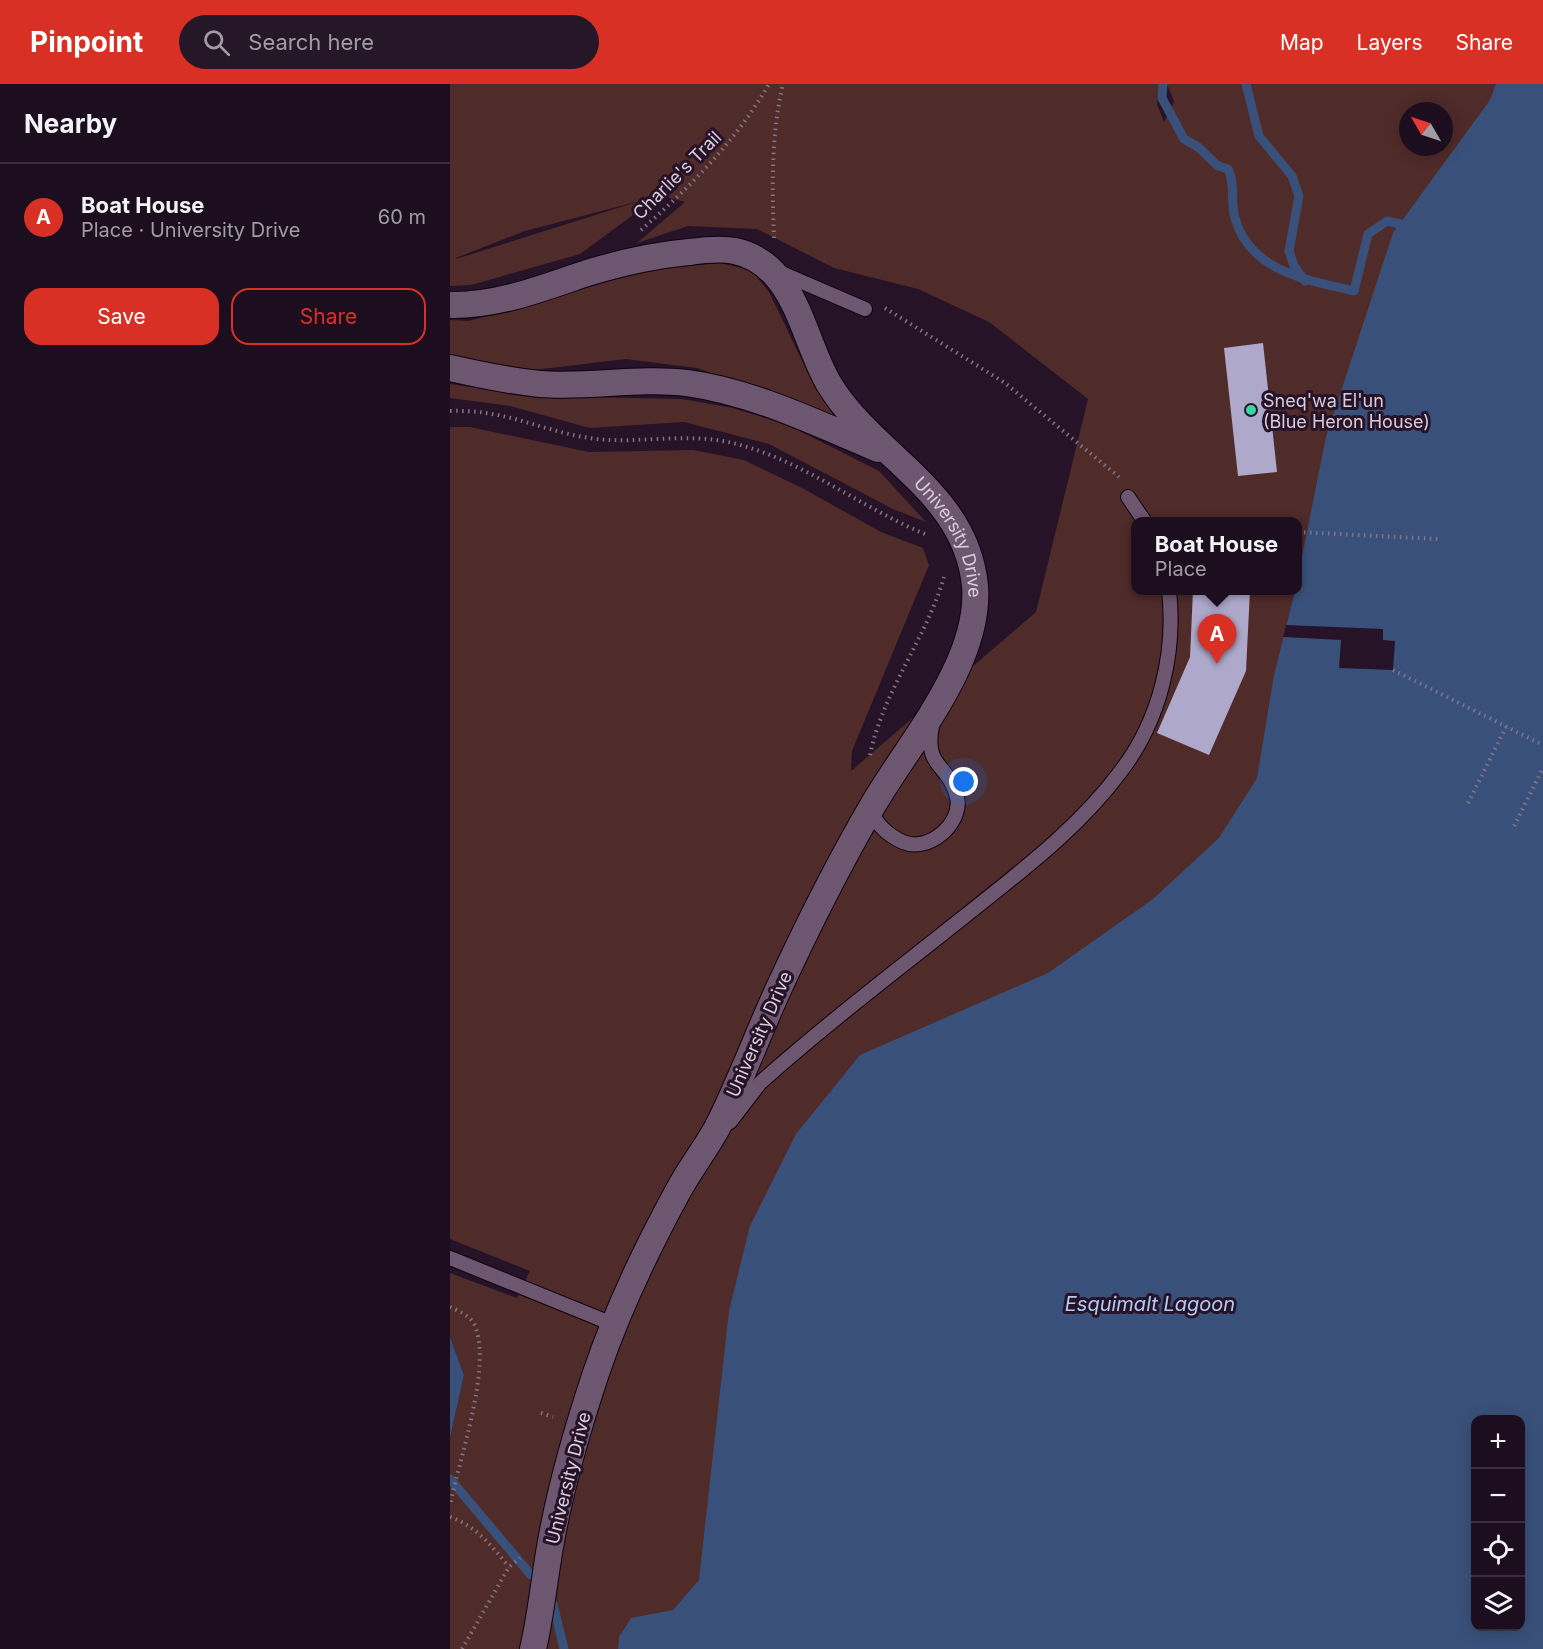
<!DOCTYPE html>
<html lang="en">
<head>
<meta charset="utf-8">
<style>
	body { margin:0; font-family:Inter,sans-serif; background:#251727; color:#f1f3f6 }
	.controls { position:absolute; right:18px; bottom:18px; display:grid; overflow:hidden; border-radius:12px; box-shadow:0 3px 15px #0003 }
	.controls button { width:54px; height:54px; display:grid; place-items:center; padding:0; border:0; border-bottom:2px solid #3a2e3c; background:#1c0e1e; color:#f1f3f6; font:30px sans-serif }
	.compass { position:absolute; left:949px; top:18px; width:54px; height:54px; border-radius:50%; background:#1c0e1e; box-shadow:0 3px 15px #0003; rotate:309deg }
	.you { position:absolute; left:514px; top:698px; width:21px; height:21px; margin:-15px; border:4px solid #fff; border-radius:50%; background:#1a73e8; box-shadow:0 0 0 9px #1a73e833 }
	.badge { display:grid; place-items:center; width:39px; height:39px; border-radius:50%; background:#d93025; color:#fff; font-size:20px; font-weight:700 }
	.pin { position:absolute; translate:-50% -50px; filter:drop-shadow(0 2px 3px #0008) }
	.pin::after { content:''; position:absolute; top:32px; width:21px; height:18px; background:inherit; clip-path:polygon(0 0,100% 0,50% 100%) }
	.popup { position:absolute; left:681px; top:433px; width:171px; height:78px; box-sizing:border-box; display:grid; place-content:center; border-radius:12px; background:#1c0e1e; filter:drop-shadow(0 2px 4px #0005); font-size:20px; white-space:nowrap; color:#a09ca4 }
	.popup b { font-size:22px; color:#f1f3f6 }
	.popup::after { content:''; position:absolute; left:50%; top:100%; margin-left:-12px; border:12px solid transparent; border-top-color:#1c0e1e }
	.list { margin:0; padding:0; list-style:none }
	h2 { display:flex; justify-content:space-between; align-items:center; height:78px; margin:0; padding:0 24px; font-size:26px }
	h2 small { font-size:20px; font-weight:400; color:#a09ca4 }
	.list li { display:grid; grid-template-columns:39px 1fr auto; gap:18px; align-items:center; box-sizing:border-box; height:108px; padding:0 24px; border-top:2px solid #3a2e3c }
	.list b { display:block; font-size:22px; white-space:nowrap }
	.list p { margin:0; font-size:20px; white-space:nowrap; color:#a09ca4 }
	.list em { font-size:20px; font-style:normal; color:#a09ca4 }
	.actions { display:flex; gap:12px; padding:18px 24px }
	.actions a { flex:1; padding:14px 0; border:2px solid #d93025; border-radius:18px; text-align:center; font-size:21px; color:#d93025 }
	.actions .main { background:#d93025; color:#fff }
	.icon { flex:none; width:33px; height:33px; fill:none; stroke:currentColor; stroke-width:2; stroke-linecap:round; stroke-linejoin:round }
	.map { position:relative; flex:none; width:1093px; height:1565px; overflow:hidden }
	header { display:flex; align-items:center; gap:36px; box-sizing:border-box; height:84px; padding:0 30px; background:#d93025; color:#fff }
	header strong { font-size:28px }
	nav { display:flex; gap:33px; margin-inline-start:auto; font-size:21px }
	.search { width:420px; height:54px; background:#251727; display:flex; align-items:center; gap:15px; box-sizing:border-box; padding:0 21px; border-radius:33px; color:#a09ca4; font-size:22px }
	main { display:flex }
	aside { flex:1; background:#1c0e1e }
	.map>svg:first-child { display:block }
	.green { fill:#4f2b29; fill-rule:evenodd }
	.water { fill:#39517a; fill-rule:evenodd }
	.pier { fill:#261328 }
	.lines { fill:none; stroke-linecap:round; stroke-linejoin:round }
	.stream { stroke:#39517a; stroke-width:9 }
	.building { fill:#aea9cb }
	.lane-casing { stroke:#0e0110; stroke-width:16 }
	.street-casing { stroke:#0e0110; stroke-width:28 }
	.path { stroke:#847586; stroke-width:4; stroke-dasharray:1.5 4.5; stroke-linecap:butt }
	.lane { stroke:#6d5770; stroke-width:14 }
	.street { stroke:#6d5770; stroke-width:26 }
	.poi-dot { fill:#3ad4a5; stroke:#261328; stroke-width:2 }
	.labels { text-anchor:middle; dominant-baseline:central; stroke-width:6; stroke-linejoin:round; paint-order:stroke }
	.street-label { font-size:18px; fill:#d9ccdb; stroke:#261328 }
	.poi-label { font-size:18px; fill:#d9ccdb; stroke:#261328; text-anchor:start }
	.water-label { font-size:20px; font-style:italic; fill:#b3cbf3; stroke:#261328 }
</style>
</head>
<body>
<header>
<strong>Pinpoint</strong>
<div class="search"><svg class="icon" aria-label="search" viewBox="0 0 24 24"><circle cx="10" cy="10" r="6"/><path d="M15 15l6 6"/></svg>Search here</div>
<nav><a>Map</a><a>Layers</a><a>Share</a></nav>
</header>
<main>
<aside>
<h2>Nearby<small></small></h2>
<ul class="list">
<li><span class="badge">A</span><div><b>Boat House</b><p>Place · University Drive</p></div><em>60 m</em></li>
</ul>
<div class="actions"><a class="main">Save</a><a>Share</a></div>
</aside>
<div class="map">
<svg width="1093" height="1565" viewBox="0 0 1093 1565">
	<rect width="100%" height="100%" fill="#261328"/>
	<g class="green">
		<path d="M 0,0 L 710,0 L 707,20 L 714,38 L 724,18 L 717,0 L 1093,0 L 1093,1565 L 0,1565 L 0,1354 L 14,1291 L 0,1253 L 0,1189 L 67,1214 L 80,1187 L 0,1155 L 0,343 L 20,343 L 139,368 L 243,366 L 294,376 L 354,405 L 431,448 L 473,464 L 479,481 L 402,667 L 401,687 L 586,528 L 638,315 L 539,238 L 468,205 L 384,184 L 307,145 L 238,142 L 187,159 L 235,118 L 210,111 L 130,170 L 21,201 L 0,202 ZM 958,27 L 994,27 L 994,63 L 958,63 ZM 190,117 L 6,175 L 6,174 L 75,147 ZM 686,438 L 848,438 L 848,506 L 686,506 ZM 1026,1336 L 1070,1336 L 1070,1542 L 1026,1542 Z"/>
		<polygon points="270,179 301,186 319,208 360,293 388,337 247,284 176,275 84,286 0,274 0,236 19,237 199,186"/>
		<polygon points="0,300 87,312 232,315 283,324 338,341 429,387 476,438 443,425 319,360 234,338 140,344 60,322 0,314"/>
	</g>
	<g class="water">
		<path d="M 1046,0 L 1093,0 L 1093,1565 L 168,1565 L 169,1553 L 181,1534 L 223,1526 L 249,1496 L 279,1227 L 300,1142 L 346,1050 L 410,971 L 598,889 L 703,815 L 769,754 L 807,694 L 824,591 L 845,507 L 848,506 L 848,492 L 876,353 L 943,149 L 1040,16 ZM 1026,1336 L 1070,1336 L 1070,1542 L 1026,1542 Z"/>
		<polygon points="0,1253 14,1291 0,1354"/>
	</g>
	<polygon class="pier" points="836,541 933,545 933,556 945,557 943,586 889,584 891,556 833,553"/>
	<g class="lines">
		<g class="stream">
			<path d="M 713,0 L 712,14 L 734,55 L 748,63 L 768,82 L 778,85 C 786,101 780,118 785,134 C 800,188 858,196 904,207 L 918,150 L 937,137 L 950,140"/>
			<polyline points="796,0 809,52 842,92 849,112 839,167 844,182 855,197"/>
			<polyline points="0,1395 81,1491"/>
			<polyline points="103,1520 114,1565"/>
		</g>
	</g>
	<g class="building">
		<polygon points="813,259 827,388 788,392 774,264"/>
		<polygon points="743,506 800,506 796,587 759,671 707,649 740,573"/>
	</g>
	<g class="lines">
		<g class="lane-casing">
			<g id="lane">
				<polyline points="329,188 415,225"/>
				<polyline points="678,413 695,438"/>
				<path d="M 420,727 C 428,741 437,751 453,758 C 478,769 513,740 507,713 C 498,678 474,685 482,642"/>
				<path d="M 280,1038 L 310,999 C 376,940 446,887 515,832 C 570,788 629,744 671,687 C 710,636 726,569 719,506"/>
				<polyline points="0,1174 165,1241"/>
			</g>
		</g>
		<g class="street-casing">
			<g id="street">
				<path id="s1" d="M 0,221 C 47,222 93,204 137,189 C 170,179 204,171 239,168 C 254,166 271,164 285,167 C 346,180 352,254 379,300 C 423,373 516,407 525,502 C 531,578 459,659 423,721 C 388,781 357,843 328,906 C 307,952 290,999 267,1044 C 255,1066 239,1086 227,1109 C 196,1166 167,1227 146,1289 C 127,1346 110,1404 100,1463 C 94,1497 91,1531 83,1565"/>
				<path d="M 0,284 C 30,291 60,297 90,300 C 139,304 188,293 237,299 C 303,308 366,339 428,365"/>
			</g>
		</g>
		<g class="path">
			<path d="M 191,146 C 240,103 286,57 319,0"/>
			<path d="M 324,154 C 322,103 321,51 333,0"/>
			<polyline points="435,224 555,299 669,393"/>
			<path d="M 0,327 C 52,325 85,344 133,353 C 181,362 230,348 278,358 C 349,373 409,423 475,450"/>
			<polyline points="848,448 988,455"/>
			<polyline points="943,586 1093,661"/>
			<path d="M 420,671 C 433,607 476,555 494,493"/>
			<polyline points="1018,719 1056,643"/>
			<polyline points="1064,742 1093,684"/>
			<path d="M 0,1223 C 9,1227 21,1232 25,1242 C 42,1283 9,1376 0,1421"/>
			<polyline points="91,1329 103,1333"/>
			<path d="M 0,1433 C 26,1442 42,1462 59,1483"/>
			<polyline points="12,1565 59,1483 70,1474"/>
		</g>
		<use href="#lane" class="lane"/>
		<use href="#street" class="street"/>
	</g>
	<circle class="poi-dot" cx="801" cy="326" r="6"/>
	<g class="labels">
		<g class="street-label">
			<text transform="translate(227 91) rotate(-45)">Charlie's Trail</text>
			<text stroke="none"><textPath href="#s1" startOffset="660">University Drive</textPath></text>
			<text transform="translate(309 950) rotate(-66)">University Drive</text>
			<text transform="translate(118 1394) rotate(-76)">University Drive</text>
		</g>
		<g class="poi-label">
			<text x="813" y="316">Sneq'wa El'un<tspan x="813" dy="21">(Blue Heron House)</tspan></text>
		</g>
		<g class="water-label">
			<text x="700" y="1220">Esquimalt Lagoon</text>
		</g>
	</g>
</svg>
<div class="controls">
<button>+</button>
<button>−</button>
<button><svg class="icon" aria-label="locate" viewBox="0 0 24 24"><circle cx="12" cy="12" r="6"/><path d="M12 2v4M12 18v4M2 12h4M18 12h4"/></svg></button>
<button><svg class="icon" aria-label="layers" viewBox="0 0 24 24"><path d="M12 4l9 5-9 5-9-5zM3 14l9 5 9-5"/></svg></button>
</div>
<svg class="compass" viewBox="-18 -18 36 36"><path d="M0-13l5 13h-10z" fill="#e53935"/><path d="M0 13l5-13h-10z" fill="#a09ca4"/></svg>
<div class="you"></div>
<div class="pin badge" style="left:767px;top:580px">A</div>
<div class="popup"><b>Boat House</b>Place</div>
</div>
</main>
</body>
</html>
